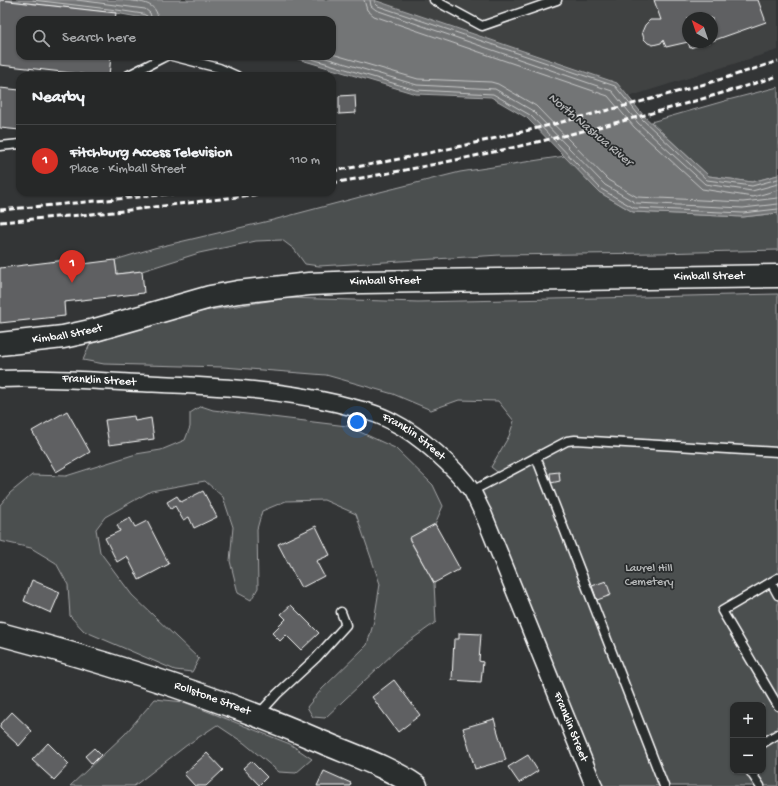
<!DOCTYPE html>
<html lang="en">
<head>
<meta charset="utf-8">
<style>
	body { margin:0; font-family:"Gochi Hand",sans-serif; background:#2e3030; color:#f1f3f6 }
	.controls { position:absolute; right:12px; bottom:12px; display:grid; overflow:hidden; border-radius:8px; box-shadow:0 1px 3px #0004 }
	.controls button { width:36px; height:36px; display:grid; place-items:center; padding:0; border:0; border-bottom:1px solid #424445; background:#262828; color:#f1f3f6; font:20px sans-serif }
	.compass { position:absolute; left:682px; top:12px; width:36px; height:36px; border-radius:50%; background:#262828; box-shadow:0 1px 3px #0004; rotate:320deg }
	.you { position:absolute; left:357px; top:422px; width:14px; height:14px; margin:-10px; border:3px solid #fff; border-radius:50%; background:#1a73e8; box-shadow:0 0 0 6px #1a73e833 }
	.badge { display:grid; place-items:center; width:26px; height:26px; border-radius:50%; background:#d93025; color:#fff; font-size:13px; font-weight:700 }
	.pin { position:absolute; translate:-50% -33px; filter:drop-shadow(0 1px 2px #0008) }
	.pin::after { content:''; position:absolute; top:21px; width:14px; height:12px; background:inherit; clip-path:polygon(0 0,100% 0,50% 100%) }
	.list { margin:0; padding:0; list-style:none }
	h2 { display:flex; justify-content:space-between; align-items:center; height:52px; margin:0; padding:0 16px; font-size:17px }
	h2 small { font-size:13px; font-weight:400; color:#a4a6a8 }
	.list li { display:grid; grid-template-columns:26px 1fr auto; gap:12px; align-items:center; box-sizing:border-box; height:72px; padding:0 16px; border-top:1px solid #424445 }
	.list b { display:block; font-size:15px; white-space:nowrap }
	.list p { margin:0; font-size:13px; white-space:nowrap; color:#a4a6a8 }
	.list em { font-size:13px; font-style:normal; color:#a4a6a8 }
	.icon { flex:none; width:22px; height:22px; fill:none; stroke:currentColor; stroke-width:2; stroke-linecap:round; stroke-linejoin:round }
	.map { position:relative; flex:none; width:778px; height:786px; overflow:hidden }
	.search { position:absolute; background:#262828; box-shadow:0 1px 3px #0004; left:16px; top:16px; width:320px; height:44px; display:flex; align-items:center; gap:10px; box-sizing:border-box; padding:0 14px; border-radius:12px; color:#a4a6a8; font-size:15px }
	.panel { position:absolute; background:#262828; box-shadow:0 1px 3px #0004; left:16px; top:72px; width:320px; height:124px; border-radius:12px }
	.map>svg:first-child { display:block }
	.built { fill:#404243; fill-rule:evenodd }
	.green { fill:#4c4f50; stroke:#a6a7a8; fill-rule:evenodd }
	.water { fill:#737576; stroke:#abacad }
	.lines { fill:none; stroke-linecap:round; stroke-linejoin:round }
	.shore { stroke:#c7c8c8; stroke-width:1 }
	.building { fill:#5f6162; stroke:#fff }
	.lane-casing { stroke:#fff; stroke-width:11 }
	.street-casing { stroke:#fff; stroke-width:19 }
	.secondary-casing { stroke:#fff; stroke-width:25 }
	.lane { stroke:#2a2d2e; stroke-width:8 }
	.street { stroke:#2a2d2e; stroke-width:16 }
	.secondary { stroke:#2a2d2e; stroke-width:22 }
	.rail { stroke:#fff; stroke-width:3; stroke-dasharray:6 3; stroke-linecap:butt }
	.labels { text-anchor:middle; dominant-baseline:central; stroke-width:3.5; stroke-linejoin:round; paint-order:stroke }
	.street-label { font-size:12px; fill:#fff; stroke:#2a2d2e }
	.park-label { font-size:12px; fill:#b7b9b9; stroke:#2a2d2e }
	.water-label { font-size:13px; font-style:italic; fill:#b2b3b4; stroke:#2a2d2e }
</style>
</head>
<body>
<div class="map">
<svg width="778" height="786" viewBox="0 0 778 786">
	<rect width="100%" height="100%" fill="#333536"/>
	<filter id="ink" filterUnits="userSpaceOnUse"><feTurbulence type="fractalNoise" baseFrequency=".025" numOctaves="2"/><feDisplacementMap in="SourceGraphic" scale="8" xChannelSelector="R" yChannelSelector="G"/><feConvolveMatrix kernelMatrix="1 2 1 2 8 2 1 2 1" color-interpolation-filters="sRGB"/></filter>
	<g filter="url(#ink)">
		<path class="built" d="M 374,0 L 778,0 L 778,50 L 628,97 L 617,83 ZM 688,18 L 712,18 L 712,42 L 688,42 Z"/>
		<g class="green">
			<polygon points="778,87 778,175 752,182 709,176 651,122 728,100"/>
			<polygon points="565,156 599,192 633,212 743,217 778,213 778,250 657,253 500,255 319,266 305,264 294,249 282,240 256,241 199,253 142,271 117,274 115,260 154,248 273,220 360,197 460,172"/>
			<path d="M 778,294 L 778,786 L 594,786 L 472,491 L 501,475 L 491,467 L 509,436 L 514,421 L 498,401 L 459,400 L 431,410 L 393,394 L 326,375 L 223,367 L 104,364 L 83,360 L 90,344 L 184,314 L 288,298 L 418,302 ZM 733,705 L 763,705 L 763,771 L 733,771 Z"/>
			<polygon points="201,406 213,410 347,426 395,448 433,485 443,506 435,524 409,539 434,583 436,622 397,650 325,718 313,717 307,707 322,689 367,645 374,621 380,584 356,514 324,500 286,501 262,511 257,529 258,588 251,600 238,593 230,561 233,527 223,497 205,481 151,491 105,517 96,529 100,552 132,595 199,659 192,672 175,670 84,631 70,616 68,585 56,563 31,548 0,541 0,505 10,493 32,475 66,476 136,454 161,450 185,440 190,427 190,413"/>
			<polygon points="155,699 184,702 290,744 312,759 296,773 279,772 244,743 217,725 187,745 134,786 70,786 125,734"/>
		</g>
		<polygon class="water" points="0,0 374,0 617,83 644,116 709,176 752,182 778,175 778,213 743,217 633,212 599,192 527,118 491,97 416,94 288,56 332,56 332,20 154,20 116,13"/>
		<g class="lines">
			<g class="shore">
				<polyline points="33,0 117,10 143,14 147,16 147,20"/>
				<polyline points="77,0 145,9 150,13 152,20"/>
				<path d="M 126,0 C 140,2 158,2 158,20"/>
				<polyline points="364,0 367,10 374,16 608,96 634,127 702,189 753,197 778,190"/>
				<polyline points="370,0 371,6 376,10 612,91 638,123 705,184 752,191 778,184"/>
				<polyline points="375,0 375,3 378,6 615,86 642,119 707,180 752,186 778,179"/>
				<polyline points="332,54 418,79 491,82 498,84 536,106 608,180 637,197 743,202 778,198"/>
				<polyline points="302,56 416,90 493,94 530,115 601,189 634,208 743,213 778,209"/>
				<polyline points="319,56 417,85 495,89 533,111 605,185 636,203 743,208 778,204"/>
			</g>
		</g>
		<g class="building">
			<polygon points="0,0 116,13 115,20 20,20 20,56 111,56 109,76 98,76 0,65"/>
			<polygon points="654,0 758,0 766,22 712,41 712,18 688,18 688,42 666,47 663,40 661,43 653,45 648,43 644,39 642,32 645,25 650,20 661,20"/>
			<polygon points="688,42 709,42 690,48"/>
			<polygon points="0,88 20,90 20,130 0,128"/>
			<polygon points="355,95 356,113 339,114 339,96"/>
			<polygon points="66,260 67,266 115,260 117,274 142,271 144,293 64,302 65,316 0,323 0,268"/>
			<polygon points="67,411 90,452 56,472 32,431"/>
			<polygon points="134,416 135,421 151,418 154,439 109,445 105,420"/>
			<polygon points="559,472 560,481 551,483 550,473"/>
			<polygon points="203,491 217,517 194,528 189,517 183,520 175,506 171,509 167,502 177,496 181,502"/>
			<polygon points="130,518 135,527 147,521 169,564 139,580 127,556 117,562 105,538 120,531 117,525"/>
			<polygon points="435,524 460,569 434,583 409,538"/>
			<polygon points="316,526 330,555 316,561 324,576 301,588 278,544"/>
			<polygon points="32,580 60,592 51,613 24,601"/>
			<polygon points="606,581 611,595 597,600 592,586"/>
			<polygon points="291,605 319,633 301,650 286,635 280,641 272,633 286,619 281,614"/>
			<polygon points="459,633 481,634 479,661 483,662 481,682 452,680 454,639 459,639"/>
			<polygon points="394,680 420,715 398,732 372,697"/>
			<polygon points="12,712 32,731 19,746 0,728 0,725"/>
			<polygon points="494,719 506,760 475,769 463,728"/>
			<polygon points="48,743 69,764 54,780 32,760"/>
			<polygon points="94,748 101,755 92,764 85,756"/>
			<polygon points="207,753 223,770 206,786 195,786 184,774"/>
			<polygon points="528,755 538,771 519,783 508,767"/>
			<polygon points="251,761 267,777 259,785 243,768"/>
			<polygon points="324,771 351,783 350,786 317,786"/>
		</g>
		<g class="lines">
			<g class="lane-casing">
				<g id="lane">
					<polyline points="434,0 482,26 557,0"/>
					<polyline points="172,56 219,68 237,76"/>
					<polyline points="127,76 166,56"/>
					<polyline points="0,146 20,144"/>
					<polyline points="536,457 664,786"/>
					<polyline points="472,491 567,441 575,440 778,452"/>
					<polyline points="778,578 722,611 778,706"/>
					<polyline points="771,582 778,595"/>
					<polyline points="259,714 277,694 316,658 346,625 341,612"/>
					<polyline points="763,743 778,734"/>
					<polyline points="750,771 760,786"/>
				</g>
			</g>
			<g class="street-casing">
				<g id="street">
					<path id="s1" d="M 0,379 C 46,377 93,381 139,383 C 205,386 271,388 335,403 C 355,408 375,412 393,422 C 419,435 455,467 472,491 C 476,498 479,506 483,513 L 594,786"/>
				</g>
			</g>
			<g class="secondary-casing">
				<g id="secondary">
					<path id="s2" d="M 0,344 L 63,337 L 95,330 L 210,297 L 238,292 L 309,284 L 361,282 L 778,276"/>
					<path id="s3" d="M 0,634 C 110,663 218,697 322,742 C 352,755 389,767 416,786"/>
				</g>
			</g>
			<use href="#lane" class="lane"/>
			<use href="#street" class="street"/>
			<use href="#secondary" class="secondary"/>
			<g class="rail">
				<path d="M 332,171 C 419,157 504,137 589,115 C 653,99 716,82 778,61"/>
				<path d="M 332,183 C 483,158 632,122 778,76"/>
				<polyline points="0,210 192,192"/>
				<polyline points="0,222 114,212 277,192"/>
			</g>
		</g>
	</g>
	<g class="labels">
		<g class="street-label">
			<text stroke="none"><textPath href="#s2" startOffset="716">Kimball Street</textPath></text>
			<text stroke="none"><textPath href="#s2" startOffset="392">Kimball Street</textPath></text>
			<text stroke="none"><textPath href="#s2" startOffset="68">Kimball Street</textPath></text>
			<text stroke="none"><textPath href="#s1" startOffset="99">Franklin Street</textPath></text>
			<text stroke="none"><textPath href="#s1" startOffset="423">Franklin Street</textPath></text>
			<text stroke="none"><textPath href="#s3" startOffset="222">Rollstone Street</textPath></text>
			<text stroke="none"><textPath href="#s1" startOffset="759">Franklin Street</textPath></text>
		</g>
		<g class="park-label">
			<text x="649" y="569">Laurel Hill<tspan x="649" dy="14">Cemetery</tspan></text>
		</g>
		<g class="water-label">
			<text transform="translate(590 130) rotate(40)">North Nashua River</text>
		</g>
	</g>
</svg>
<div class="controls">
<button>+</button>
<button>−</button>
</div>
<svg class="compass" viewBox="-18 -18 36 36"><path d="M0-13l5 13h-10z" fill="#e53935"/><path d="M0 13l5-13h-10z" fill="#a4a6a8"/></svg>
<div class="you"></div>
<div class="pin badge" style="left:72px;top:283px">1</div>
<div class="search"><svg class="icon" aria-label="search" viewBox="0 0 24 24"><circle cx="10" cy="10" r="6"/><path d="M15 15l6 6"/></svg>Search here</div>
<section class="panel">
<h2>Nearby<small></small></h2>
<ul class="list">
<li><span class="badge">1</span><div><b>Fitchburg Access Television</b><p>Place · Kimball Street</p></div><em>110 m</em></li>
</ul>
</section>
</div>
</body>
</html>
